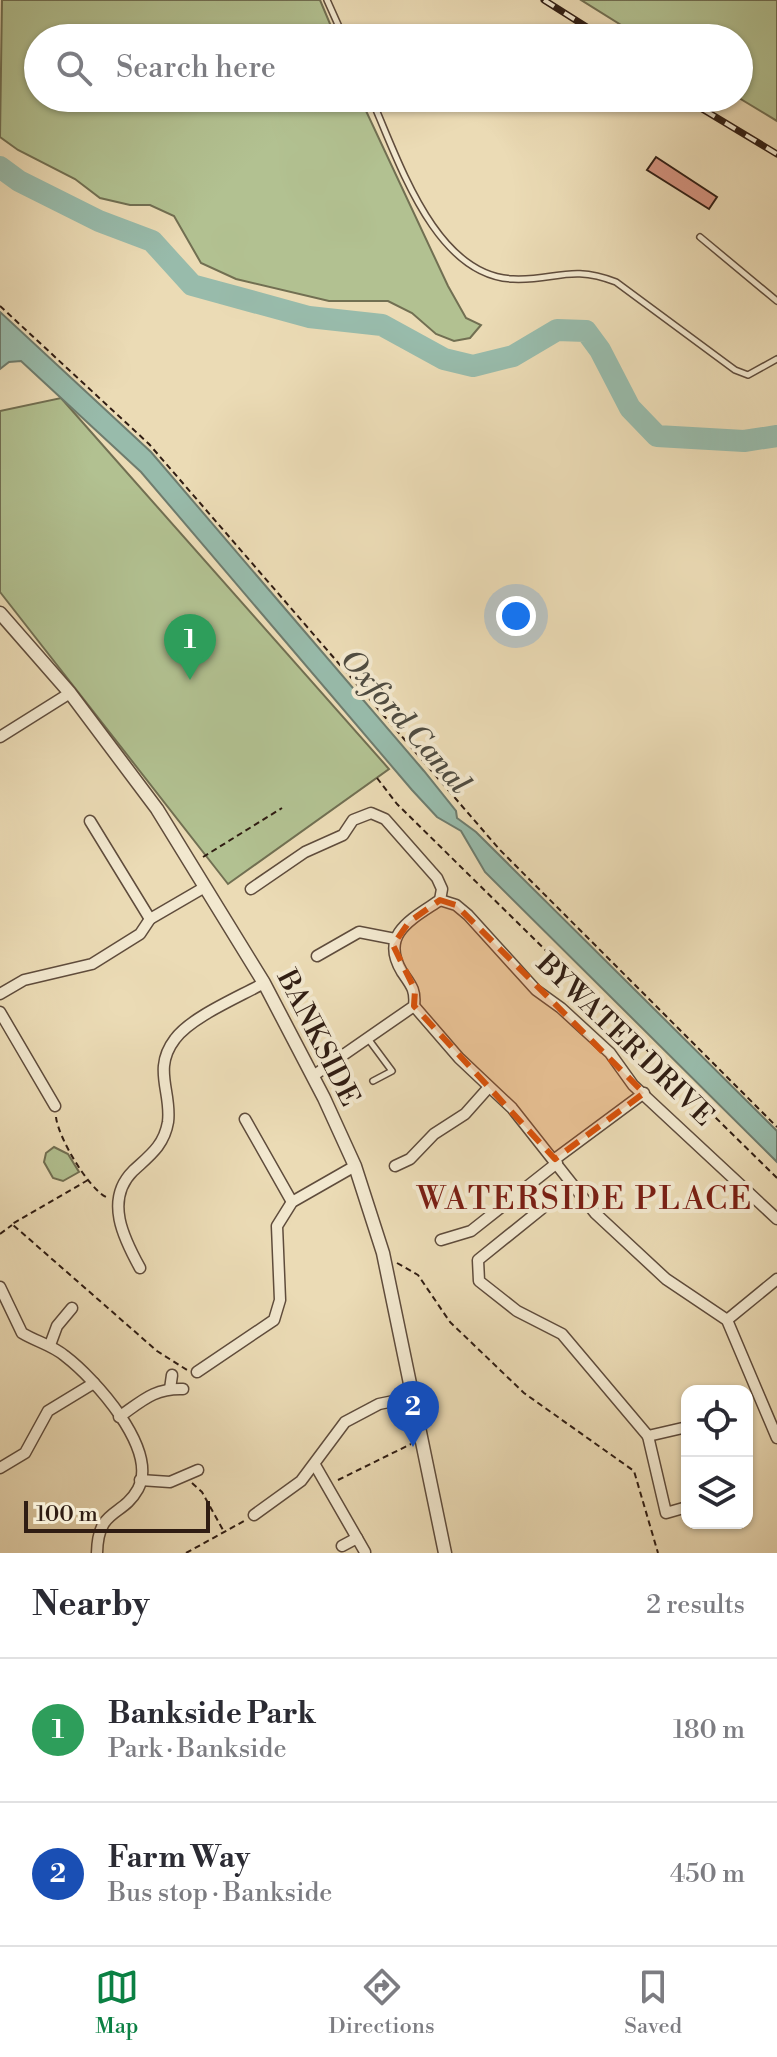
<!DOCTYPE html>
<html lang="en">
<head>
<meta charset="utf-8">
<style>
	body { margin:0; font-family:"Libre Bodoni",serif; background:#f7f7f7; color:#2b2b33 }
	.controls { position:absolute; right:24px; bottom:24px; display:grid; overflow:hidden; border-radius:16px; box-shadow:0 2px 6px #0004 }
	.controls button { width:72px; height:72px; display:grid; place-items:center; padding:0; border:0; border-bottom:2px solid #e1e1e2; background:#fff; color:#2b2b33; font:40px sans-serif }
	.scale { position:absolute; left:24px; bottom:20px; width:186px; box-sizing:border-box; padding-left:8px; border:4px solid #301d13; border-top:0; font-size:22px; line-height:28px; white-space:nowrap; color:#301d13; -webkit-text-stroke:6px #f2e8cf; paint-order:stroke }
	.you { position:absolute; left:516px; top:616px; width:28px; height:28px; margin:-20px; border:6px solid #fff; border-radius:50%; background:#1a73e8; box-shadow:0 0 0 12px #1a73e833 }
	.badge { display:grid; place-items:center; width:52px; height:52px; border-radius:50%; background:#0b8043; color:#fff; font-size:26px; font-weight:700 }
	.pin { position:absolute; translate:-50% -66px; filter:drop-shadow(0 2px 4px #0008) }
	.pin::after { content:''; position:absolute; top:42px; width:28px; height:24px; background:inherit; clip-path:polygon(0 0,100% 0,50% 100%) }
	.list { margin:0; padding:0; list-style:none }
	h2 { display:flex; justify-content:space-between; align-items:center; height:104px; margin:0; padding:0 32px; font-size:34px }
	h2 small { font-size:26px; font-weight:400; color:#7c7c81 }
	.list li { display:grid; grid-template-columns:52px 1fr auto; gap:24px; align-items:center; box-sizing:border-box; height:144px; padding:0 32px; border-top:2px solid #e1e1e2 }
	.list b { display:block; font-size:30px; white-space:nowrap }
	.list p { margin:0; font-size:26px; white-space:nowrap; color:#7c7c81 }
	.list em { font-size:26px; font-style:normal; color:#7c7c81 }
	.icon { flex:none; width:44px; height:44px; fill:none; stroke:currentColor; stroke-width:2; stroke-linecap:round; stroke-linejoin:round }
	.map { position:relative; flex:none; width:777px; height:1553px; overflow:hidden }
	.search { position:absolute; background:#fff; box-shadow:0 2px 6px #0004; left:24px; right:24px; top:24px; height:88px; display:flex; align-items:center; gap:20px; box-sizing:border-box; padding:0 28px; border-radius:44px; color:#7c7c81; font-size:30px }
	.sheet { height:392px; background:#fff }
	nav { display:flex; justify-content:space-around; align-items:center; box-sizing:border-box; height:112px; border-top:2px solid #e1e1e2; background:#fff; font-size:22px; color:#7c7c81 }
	nav a { display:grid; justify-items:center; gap:4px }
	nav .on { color:#0b8043 }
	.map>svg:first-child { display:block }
	.green { fill:#b2c191; stroke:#716f52; stroke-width:2 }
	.water { fill:#98bbab; stroke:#6e7c6e; stroke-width:2 }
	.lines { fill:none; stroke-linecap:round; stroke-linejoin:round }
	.river { stroke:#98bbab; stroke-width:22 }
	.building { fill:#d59380; stroke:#301d13; stroke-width:2 }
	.service-casing { stroke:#5f4c3c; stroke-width:8 }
	.minor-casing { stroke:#5f4c3c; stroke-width:13 }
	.tertiary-casing { stroke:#5f4c3c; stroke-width:15 }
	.path { stroke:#301d13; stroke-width:2; stroke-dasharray:6 4; stroke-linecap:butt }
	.service { stroke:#f2e8cf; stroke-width:5 }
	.minor { stroke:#f2e8cf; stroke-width:10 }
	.tertiary { stroke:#f2e8cf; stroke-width:12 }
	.rail-casing { stroke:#301d13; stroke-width:7 }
	.rail { stroke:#f2e8cf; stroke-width:4; stroke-dasharray:12; stroke-linecap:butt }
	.marked { fill:#d6530d; fill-opacity:0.2; stroke:#d6530d; stroke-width:6; stroke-dasharray:16 10; stroke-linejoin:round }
	.labels { text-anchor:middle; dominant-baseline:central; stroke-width:8; stroke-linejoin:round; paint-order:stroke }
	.street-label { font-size:28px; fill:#301d13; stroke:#f2e8cf }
	.water-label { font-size:30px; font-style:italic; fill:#4f4c41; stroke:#f2e8cf }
	.quarter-label { font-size:32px; letter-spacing:2px; fill:#7a1f14; stroke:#f2e8cf }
</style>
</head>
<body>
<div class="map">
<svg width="777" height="1553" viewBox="0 0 777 1553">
	<rect width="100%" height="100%" fill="#ebdbb5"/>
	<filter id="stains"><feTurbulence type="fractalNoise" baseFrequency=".0025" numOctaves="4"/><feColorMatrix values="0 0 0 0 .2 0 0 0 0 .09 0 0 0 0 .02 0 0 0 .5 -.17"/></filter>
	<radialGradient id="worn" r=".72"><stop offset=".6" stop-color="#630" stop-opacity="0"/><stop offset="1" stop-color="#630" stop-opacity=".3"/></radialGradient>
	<g class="green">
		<polygon points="2,0 320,0 336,38 38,38 38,98 360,98 448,286 466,318 481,325 470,338 454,341 436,334 412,313 388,301 329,301 236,279 201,263 174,216 150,205 130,205 100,198 75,179 18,150 0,137"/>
		<polygon points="581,0 777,0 777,121 739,98 739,38 642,38"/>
		<polygon points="61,398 389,769 228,884 0,592 0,411"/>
		<polygon points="54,1147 68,1154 79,1172 63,1181 53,1178 44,1162 46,1153"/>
	</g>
	<polygon class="water" points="0,312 151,452 424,771 456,811 457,818 476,832 777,1131 777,1162 485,872 461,831 437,817 412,790 141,472 21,361 9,362 0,369"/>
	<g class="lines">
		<polyline class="river" points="0,167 19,181 99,221 152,241 192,285 309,317 382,325 444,359 473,366 513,356 557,330 586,331 600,350 630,408 657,436 744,441 777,436"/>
	</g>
	<polygon class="building" points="656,157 717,197 709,209 647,170"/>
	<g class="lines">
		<g class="service-casing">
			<g id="service">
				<polyline points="327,0 344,38"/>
				<path d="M 371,98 C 398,158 434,276 513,279 C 555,281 570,264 616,282 L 735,370 L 748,375 L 777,359"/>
				<polyline points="700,237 777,301"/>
				<polyline points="369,1040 392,1071 373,1081"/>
			</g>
		</g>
		<g class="minor-casing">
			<g id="minor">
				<polyline points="0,737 70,693"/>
				<polyline points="90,821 150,919"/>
				<polyline points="251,889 305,852 343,835 353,820 371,813 385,819 437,878 442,889 440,900"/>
				<polyline points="440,900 456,905 468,915 536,990 561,1008 610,1053 633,1085 777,1219"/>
				<polyline points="317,956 359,932 395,939"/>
				<polyline points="0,994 24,980 92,964 140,934 150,919 205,887"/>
				<polyline points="414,1006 459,1058 512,1108 595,1213 666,1279 727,1320 777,1438"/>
				<polyline points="0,1012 55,1106"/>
				<path d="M 313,1076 L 414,1006 C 416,990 411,985 402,972 C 379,934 412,919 440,900"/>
				<polyline points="245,1119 292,1202"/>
				<polyline points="555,1159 644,1093"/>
				<polyline points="395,1166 410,1159 434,1134 465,1114 489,1087"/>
				<polyline points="571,1185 478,1260 479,1281 517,1311 562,1334 648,1436 687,1427"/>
				<polyline points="441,1240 471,1231 557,1163"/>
				<path d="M 140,1268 C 124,1239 104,1200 133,1171 C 149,1156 164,1146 168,1122 C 172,1092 152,1069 175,1039 C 191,1017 239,997 264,983"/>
				<path d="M 0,1287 L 22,1333 C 37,1342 52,1345 65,1356 C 94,1378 159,1449 138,1489 C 122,1518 98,1507 97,1553"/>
				<polyline points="727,1320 777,1279"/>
				<polyline points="50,1345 57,1326 72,1308"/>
				<polyline points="197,1372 274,1320 280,1300 277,1226 292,1202 355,1166"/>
				<polyline points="170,1389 172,1375"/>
				<path d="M 119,1417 C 142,1401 154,1388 183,1389"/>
				<polyline points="648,1436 666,1513 687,1507"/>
				<polyline points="315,1465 365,1552"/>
				<polyline points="0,1468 25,1453 48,1411 94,1383"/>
				<polyline points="140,1480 170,1482 198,1470"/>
				<polyline points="254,1515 301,1481 345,1422 379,1404 413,1397"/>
				<polyline points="342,1546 357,1538"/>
			</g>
		</g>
		<g class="tertiary-casing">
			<polyline id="tertiary" points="0,613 70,693 157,809 264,983 324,1098 355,1166 383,1253 445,1553"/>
		</g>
		<g class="path">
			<polyline points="0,306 149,444 500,850 777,1127"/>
			<polyline points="377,778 397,804 777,1178"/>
			<polyline points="203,857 282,808"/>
			<path d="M 56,1117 C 58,1137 88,1188 106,1197"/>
			<polyline points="88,1180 12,1224 157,1351 187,1370"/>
			<polyline points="0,1234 12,1225"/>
			<polyline points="397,1263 418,1275 450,1322 524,1393 634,1471 658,1553"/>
			<polyline points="338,1480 411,1444"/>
			<polyline points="192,1483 202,1492 223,1530"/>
			<polyline points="186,1553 244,1521"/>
		</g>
		<use href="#service" class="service"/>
		<use href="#minor" class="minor"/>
		<use href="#tertiary" class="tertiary"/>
		<g class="rail-casing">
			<g id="rail">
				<polyline points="544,0 604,38"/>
				<polyline points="684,98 777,154"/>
			</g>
		</g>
		<use href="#rail" class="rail"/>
	</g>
	<path class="marked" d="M 440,900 L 456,905 L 644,1093 L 555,1159 L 414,1006 L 415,990 L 393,945 L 409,922 Z"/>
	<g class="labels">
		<g class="street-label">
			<text transform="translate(318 1038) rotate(63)">BANKSIDE</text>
			<text transform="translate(625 1040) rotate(44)">BYWATER DRIVE</text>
		</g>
		<g class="water-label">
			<text transform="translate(405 722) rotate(49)">Oxford Canal</text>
		</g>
		<g class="quarter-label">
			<text x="585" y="1199">WATERSIDE PLACE</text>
		</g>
	</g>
	<rect width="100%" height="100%" filter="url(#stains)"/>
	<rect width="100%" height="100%" fill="url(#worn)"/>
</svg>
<div class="controls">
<button><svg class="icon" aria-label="locate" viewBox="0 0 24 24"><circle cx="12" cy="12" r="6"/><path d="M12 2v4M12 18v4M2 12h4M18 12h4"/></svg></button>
<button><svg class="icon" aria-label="layers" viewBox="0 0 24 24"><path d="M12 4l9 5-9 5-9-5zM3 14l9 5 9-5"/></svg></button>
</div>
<div class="scale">100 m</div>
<div class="you"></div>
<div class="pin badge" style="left:190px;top:680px;background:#2e9e5b">1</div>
<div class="pin badge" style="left:413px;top:1447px;background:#1a4fb4">2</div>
<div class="search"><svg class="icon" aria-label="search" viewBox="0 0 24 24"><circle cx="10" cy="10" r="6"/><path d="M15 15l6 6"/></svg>Search here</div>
</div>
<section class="sheet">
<h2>Nearby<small>2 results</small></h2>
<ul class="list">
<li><span class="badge" style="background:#2e9e5b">1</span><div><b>Bankside Park</b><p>Park · Bankside</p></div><em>180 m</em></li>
<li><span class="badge" style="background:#1a4fb4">2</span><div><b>Farm Way</b><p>Bus stop · Bankside</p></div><em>450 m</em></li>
</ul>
</section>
<nav>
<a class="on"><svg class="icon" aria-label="map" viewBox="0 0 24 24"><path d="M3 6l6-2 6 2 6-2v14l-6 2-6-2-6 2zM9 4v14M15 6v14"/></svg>Map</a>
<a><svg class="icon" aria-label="directions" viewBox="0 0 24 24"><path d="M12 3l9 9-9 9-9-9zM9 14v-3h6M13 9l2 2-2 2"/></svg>Directions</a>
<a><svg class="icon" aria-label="saved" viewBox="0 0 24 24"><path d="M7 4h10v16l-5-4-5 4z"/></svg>Saved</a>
</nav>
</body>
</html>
